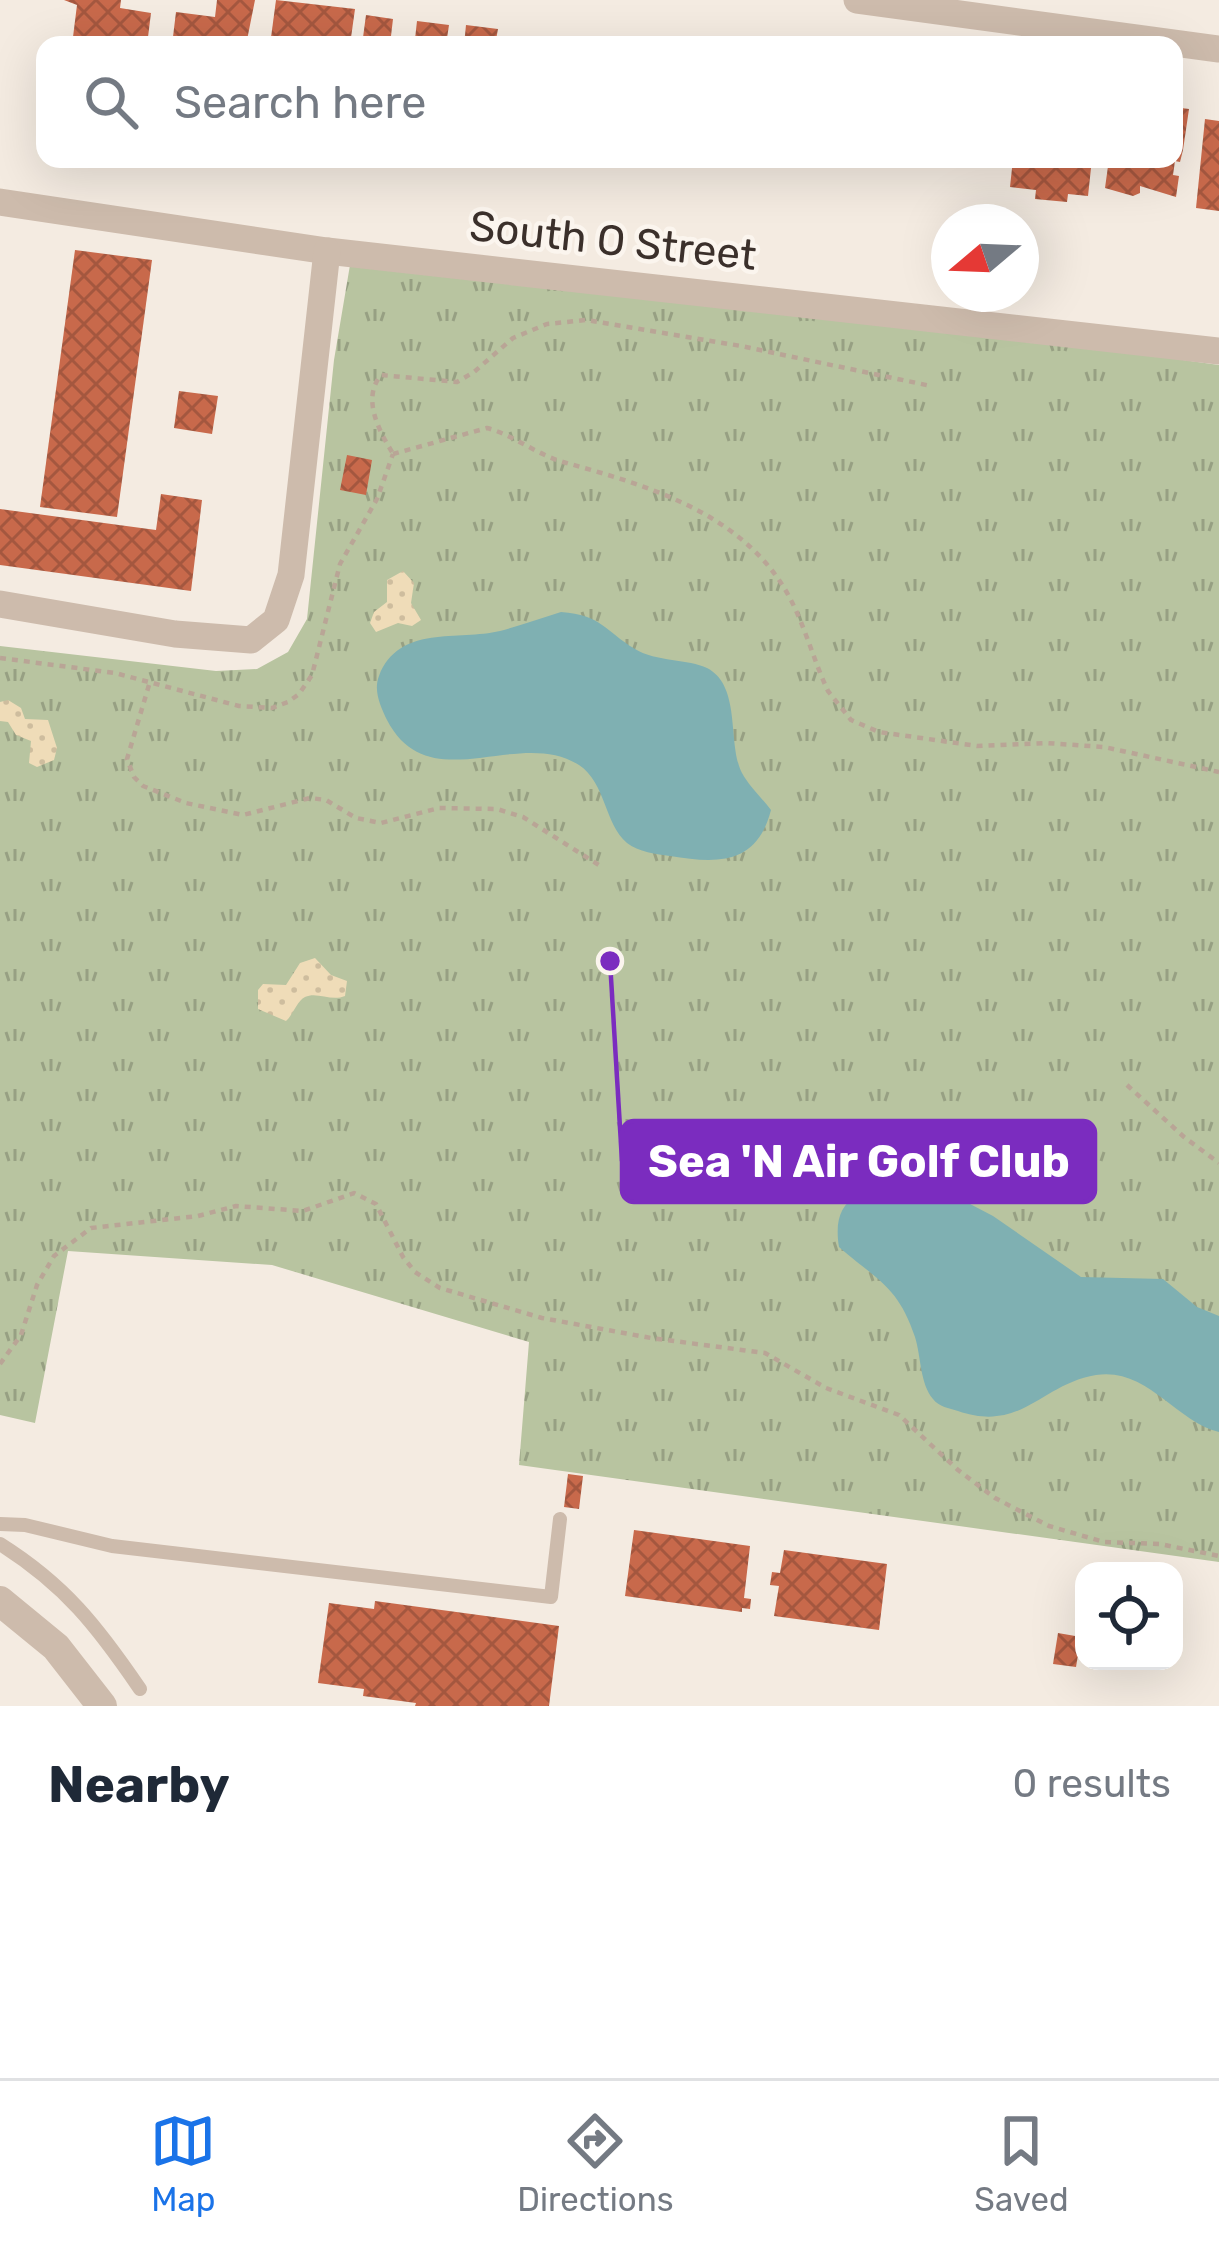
<!DOCTYPE html>
<html lang="en">
<head>
<meta charset="utf-8">
<style>
	body { margin:0; font-family:Rubik,sans-serif; background:#f6f6f7; color:#1f2937 }
	.controls { position:absolute; right:36px; bottom:36px; display:grid; overflow:hidden; border-radius:24px; box-shadow:0 12px 48px #0002 }
	.controls button { width:108px; height:108px; display:grid; place-items:center; padding:0; border:0; border-bottom:3px solid #e0e1e3; background:#fff; color:#1f2937; font:60px sans-serif }
	.compass { position:absolute; left:931px; top:204px; width:108px; height:108px; border-radius:50%; background:#fff; box-shadow:0 12px 48px #0002; rotate:251deg }
	.list { margin:0; padding:0; list-style:none }
	h2 { display:flex; justify-content:space-between; align-items:center; height:156px; margin:0; padding:0 48px; font-size:51px }
	h2 small { font-size:39px; font-weight:400; color:#747a83 }
	.icon { flex:none; width:66px; height:66px; fill:none; stroke:currentColor; stroke-width:2; stroke-linecap:round; stroke-linejoin:round }
	.map { position:relative; flex:none; width:1219px; height:1706px; overflow:hidden }
	.search { position:absolute; background:#fff; box-shadow:0 12px 48px #0002; left:36px; right:36px; top:36px; height:132px; display:flex; align-items:center; gap:30px; box-sizing:border-box; padding:0 42px; border-radius:24px; color:#747a83; font-size:45px }
	.sheet { height:372px; background:#fff }
	nav { display:flex; justify-content:space-around; align-items:center; box-sizing:border-box; height:168px; border-top:3px solid #e0e1e3; background:#fff; font-size:33px; color:#747a83 }
	nav a { display:grid; justify-items:center; gap:6px }
	nav .on { color:#1a73e8 }
	.map>svg:first-child { display:block }
	.grass { fill:url(#grass-tufts) }
	.sand { fill:url(#sand-dots) }
	.water { fill:#7fb0b2 }
	.building { fill:url(#building-cross-hatch) }
	.lines { fill:none; stroke-linecap:round; stroke-linejoin:round }
	.path { stroke:#b9a596; stroke-width:4.5; stroke-dasharray:6 6; stroke-linecap:butt }
	.service { stroke:#cdbbac; stroke-width:14 }
	.minor { stroke:#cdbbac; stroke-width:27 }
	.tertiary { stroke:#cdbbac; stroke-width:30 }
	.labels { text-anchor:middle; dominant-baseline:central; stroke-width:9; stroke-linejoin:round; paint-order:stroke }
	.street-label { font-size:42px; fill:#3b302b; stroke:#fbf5ee }
	.leader { fill:none; stroke:#7b2cbf; stroke-width:4.5 }
	.callout-dot { fill:#7b2cbf; stroke:#fbf5ee; stroke-width:4.5 }
	.callout { fill:#7b2cbf; stroke:#7b2cbf; stroke-width:4.5 }
	.callout-label { font-size:45px; text-anchor:middle; font-weight:bold; fill:#fff }
</style>
</head>
<body>
<div class="map">
<svg width="1219" height="1706" viewBox="0 0 1219 1706">
	<defs>
		<pattern id="grass-tufts" width="24" height="20" patternUnits="userSpaceOnUse" patternTransform="scale(3)"><rect width="24" height="20" fill="#b8c4a0"/><path d="M3 7l-1-3M5 7V3M7 7l1-3M15 17l-1-3M17 17v-4M19 17l1-3" fill="none" stroke="#97a083"/></pattern>
		<pattern id="sand-dots" width="8" height="8" patternUnits="userSpaceOnUse" patternTransform="scale(3)"><rect width="8" height="8" fill="#efdcb8"/><path d="M2 2h.1M6 6h.1" fill="none" stroke="#cebd9e" stroke-width="1.8" stroke-linecap="round"/></pattern>
		<pattern id="building-cross-hatch" width="8" height="8" patternUnits="userSpaceOnUse" patternTransform="scale(3)"><rect width="8" height="8" fill="#c8694b"/><path d="M0 0l8 8M0 8l8-8" fill="none" stroke="#a4573f"/></pattern>
	</defs>
	<rect width="100%" height="100%" fill="#f4ebe1"/>
	<polygon class="grass" points="350,265 1055,342 1219,365 1219,1562 519,1465 529,1342 272,1265 68,1251 35,1423 0,1415 0,646 216,671 257,669 288,652 307,619 334,360"/>
	<g class="sand">
		<polygon points="403,571 414,583 411,603 421,620 412,626 398,623 376,632 370,623 374,612 387,602 387,580"/>
		<polygon points="8,700 21,708 25,719 48,720 57,748 54,760 37,767 29,763 31,741 16,735 8,722 0,721 0,702"/>
		<path d="M 315,958 L 331,975 L 347,981 L 345,996 C 331,1002 317,991 305,997 C 297,1001 293,1015 286,1021 L 258,1009 L 258,990 L 263,984 L 286,985 L 300,963 Z"/>
	</g>
	<g class="water">
		<path d="M 561,612 C 602,615 605,631 635,649 C 656,662 689,659 707,668 C 742,686 727,744 742,773 C 749,786 762,798 771,810 C 757,865 718,864 670,856 C 657,854 638,852 627,843 C 604,823 606,783 579,765 C 518,726 429,801 387,720 C 381,707 373,691 379,676 C 399,624 459,641 500,631 C 520,626 541,618 561,612 Z"/>
		<path d="M 901,1181 L 949,1193 L 993,1216 L 1081,1277 L 1163,1279 L 1197,1307 L 1219,1316 L 1219,1432 C 1175,1421 1147,1367 1096,1375 C 1041,1384 1022,1433 958,1411 C 949,1408 939,1407 933,1399 C 920,1384 921,1356 915,1337 C 898,1286 877,1280 839,1247 C 831,1198 860,1190 901,1181 Z"/>
	</g>
	<g class="building">
		<polygon points="64,0 121,0 120,8 151,13 147,45 72,45 77,5"/>
		<polygon points="217,0 255,0 246,45 172,45 176,12 215,17"/>
		<polygon points="276,0 355,9 350,45 270,45"/>
		<polygon points="366,15 393,19 391,36 415,39 417,21 449,25 446,45 362,45"/>
		<polygon points="466,25 498,29 495,45 464,45"/>
		<polygon points="1174,107 1189,109 1183,150 1180,162 1175,161 1173,175 1179,176 1176,197 1140,186 1140,193 1133,196 1105,188 1109,159 1174,159"/>
		<polygon points="1205,119 1219,121 1219,211 1196,208"/>
		<polygon points="1013,159 1092,159 1088,196 1068,194 1067,202 1035,199 1036,190 1010,187"/>
		<polygon points="75,250 152,260 117,517 40,507"/>
		<polygon points="179,391 218,396 212,434 174,428"/>
		<polygon points="347,455 372,460 366,495 340,490"/>
		<polygon points="161,494 202,500 191,591 0,565 0,509 156,530"/>
		<polygon points="568,1474 583,1476 579,1509 564,1507"/>
		<polygon points="634,1530 750,1546 744,1598 751,1599 750,1609 742,1608 742,1612 625,1596"/>
		<polygon points="784,1550 887,1564 879,1630 774,1616 779,1586 770,1585 772,1572 780,1573"/>
		<polygon points="375,1601 559,1626 549,1706 415,1706 416,1703 363,1696 364,1689 318,1683 329,1603 374,1609"/>
		<polygon points="1058,1633 1081,1637 1076,1667 1053,1664"/>
	</g>
	<g class="lines">
		<g class="path">
			<path d="M 392,452 C 378,429 362,398 381,375 L 457,382 L 474,372 L 513,338 L 547,324 L 586,320 L 741,346 L 931,386"/>
			<path d="M 393,454 L 487,428 C 513,435 536,454 563,462 C 642,484 730,509 779,580 C 802,613 811,655 828,691 L 851,720 L 879,732 L 977,746 L 1046,743 L 1104,747 L 1219,772"/>
			<polyline points="0,658 115,673 239,706 272,708 288,702 299,694 312,675 340,564 377,499 393,454"/>
			<polyline points="149,685 127,759 134,777 143,786 186,803 243,815 310,798 326,800 356,818 381,823 439,808 497,809 523,817 602,867"/>
			<polyline points="1127,1085 1184,1137 1219,1163"/>
			<polyline points="0,1364 21,1335 37,1285 54,1256 91,1228 198,1216 236,1206 303,1211 354,1193 376,1204 403,1257 415,1272 440,1288 542,1318 651,1338 765,1353 826,1388 899,1415 958,1470 995,1498 1049,1526 1104,1542 1160,1544 1219,1556"/>
		</g>
		<g class="service">
			<polyline points="0,1524 25,1525 112,1546 551,1597 560,1519"/>
			<path d="M 0,1544 C 65,1585 97,1626 140,1689"/>
		</g>
		<g class="minor">
			<polyline points="857,0 1219,49"/>
			<polyline points="0,202 327,251 1219,351"/>
			<polyline points="0,604 175,634 251,640 276,620 291,575 327,251"/>
		</g>
		<polyline class="tertiary" points="0,1601 56,1647 102,1706"/>
	</g>
	<g class="labels">
		<g class="street-label">
			<text transform="translate(613 241) rotate(6)">South O Street</text>
		</g>
	</g>
	<path class="leader" d="M610 961L622 1161"/>
	<circle class="callout-dot" cx="610" cy="961" r="12"/>
	<rect class="callout" x="622" y="1121" width="473" height="81" rx="12"/>
	<g class="callout-label">
		<text x="859" y="1177">Sea 'N Air Golf Club</text>
	</g>
</svg>
<div class="controls">
<button><svg class="icon" aria-label="locate" viewBox="0 0 24 24"><circle cx="12" cy="12" r="6"/><path d="M12 2v4M12 18v4M2 12h4M18 12h4"/></svg></button>
</div>
<svg class="compass" viewBox="-18 -18 36 36"><path d="M0-13l5 13h-10z" fill="#e53935"/><path d="M0 13l5-13h-10z" fill="#747a83"/></svg>
<div class="search"><svg class="icon" aria-label="search" viewBox="0 0 24 24"><circle cx="10" cy="10" r="6"/><path d="M15 15l6 6"/></svg>Search here</div>
</div>
<section class="sheet">
<h2>Nearby<small>0 results</small></h2>
<ul class="list">
</ul>
</section>
<nav>
<a class="on"><svg class="icon" aria-label="map" viewBox="0 0 24 24"><path d="M3 6l6-2 6 2 6-2v14l-6 2-6-2-6 2zM9 4v14M15 6v14"/></svg>Map</a>
<a><svg class="icon" aria-label="directions" viewBox="0 0 24 24"><path d="M12 3l9 9-9 9-9-9zM9 14v-3h6M13 9l2 2-2 2"/></svg>Directions</a>
<a><svg class="icon" aria-label="saved" viewBox="0 0 24 24"><path d="M7 4h10v16l-5-4-5 4z"/></svg>Saved</a>
</nav>
</body>
</html>
